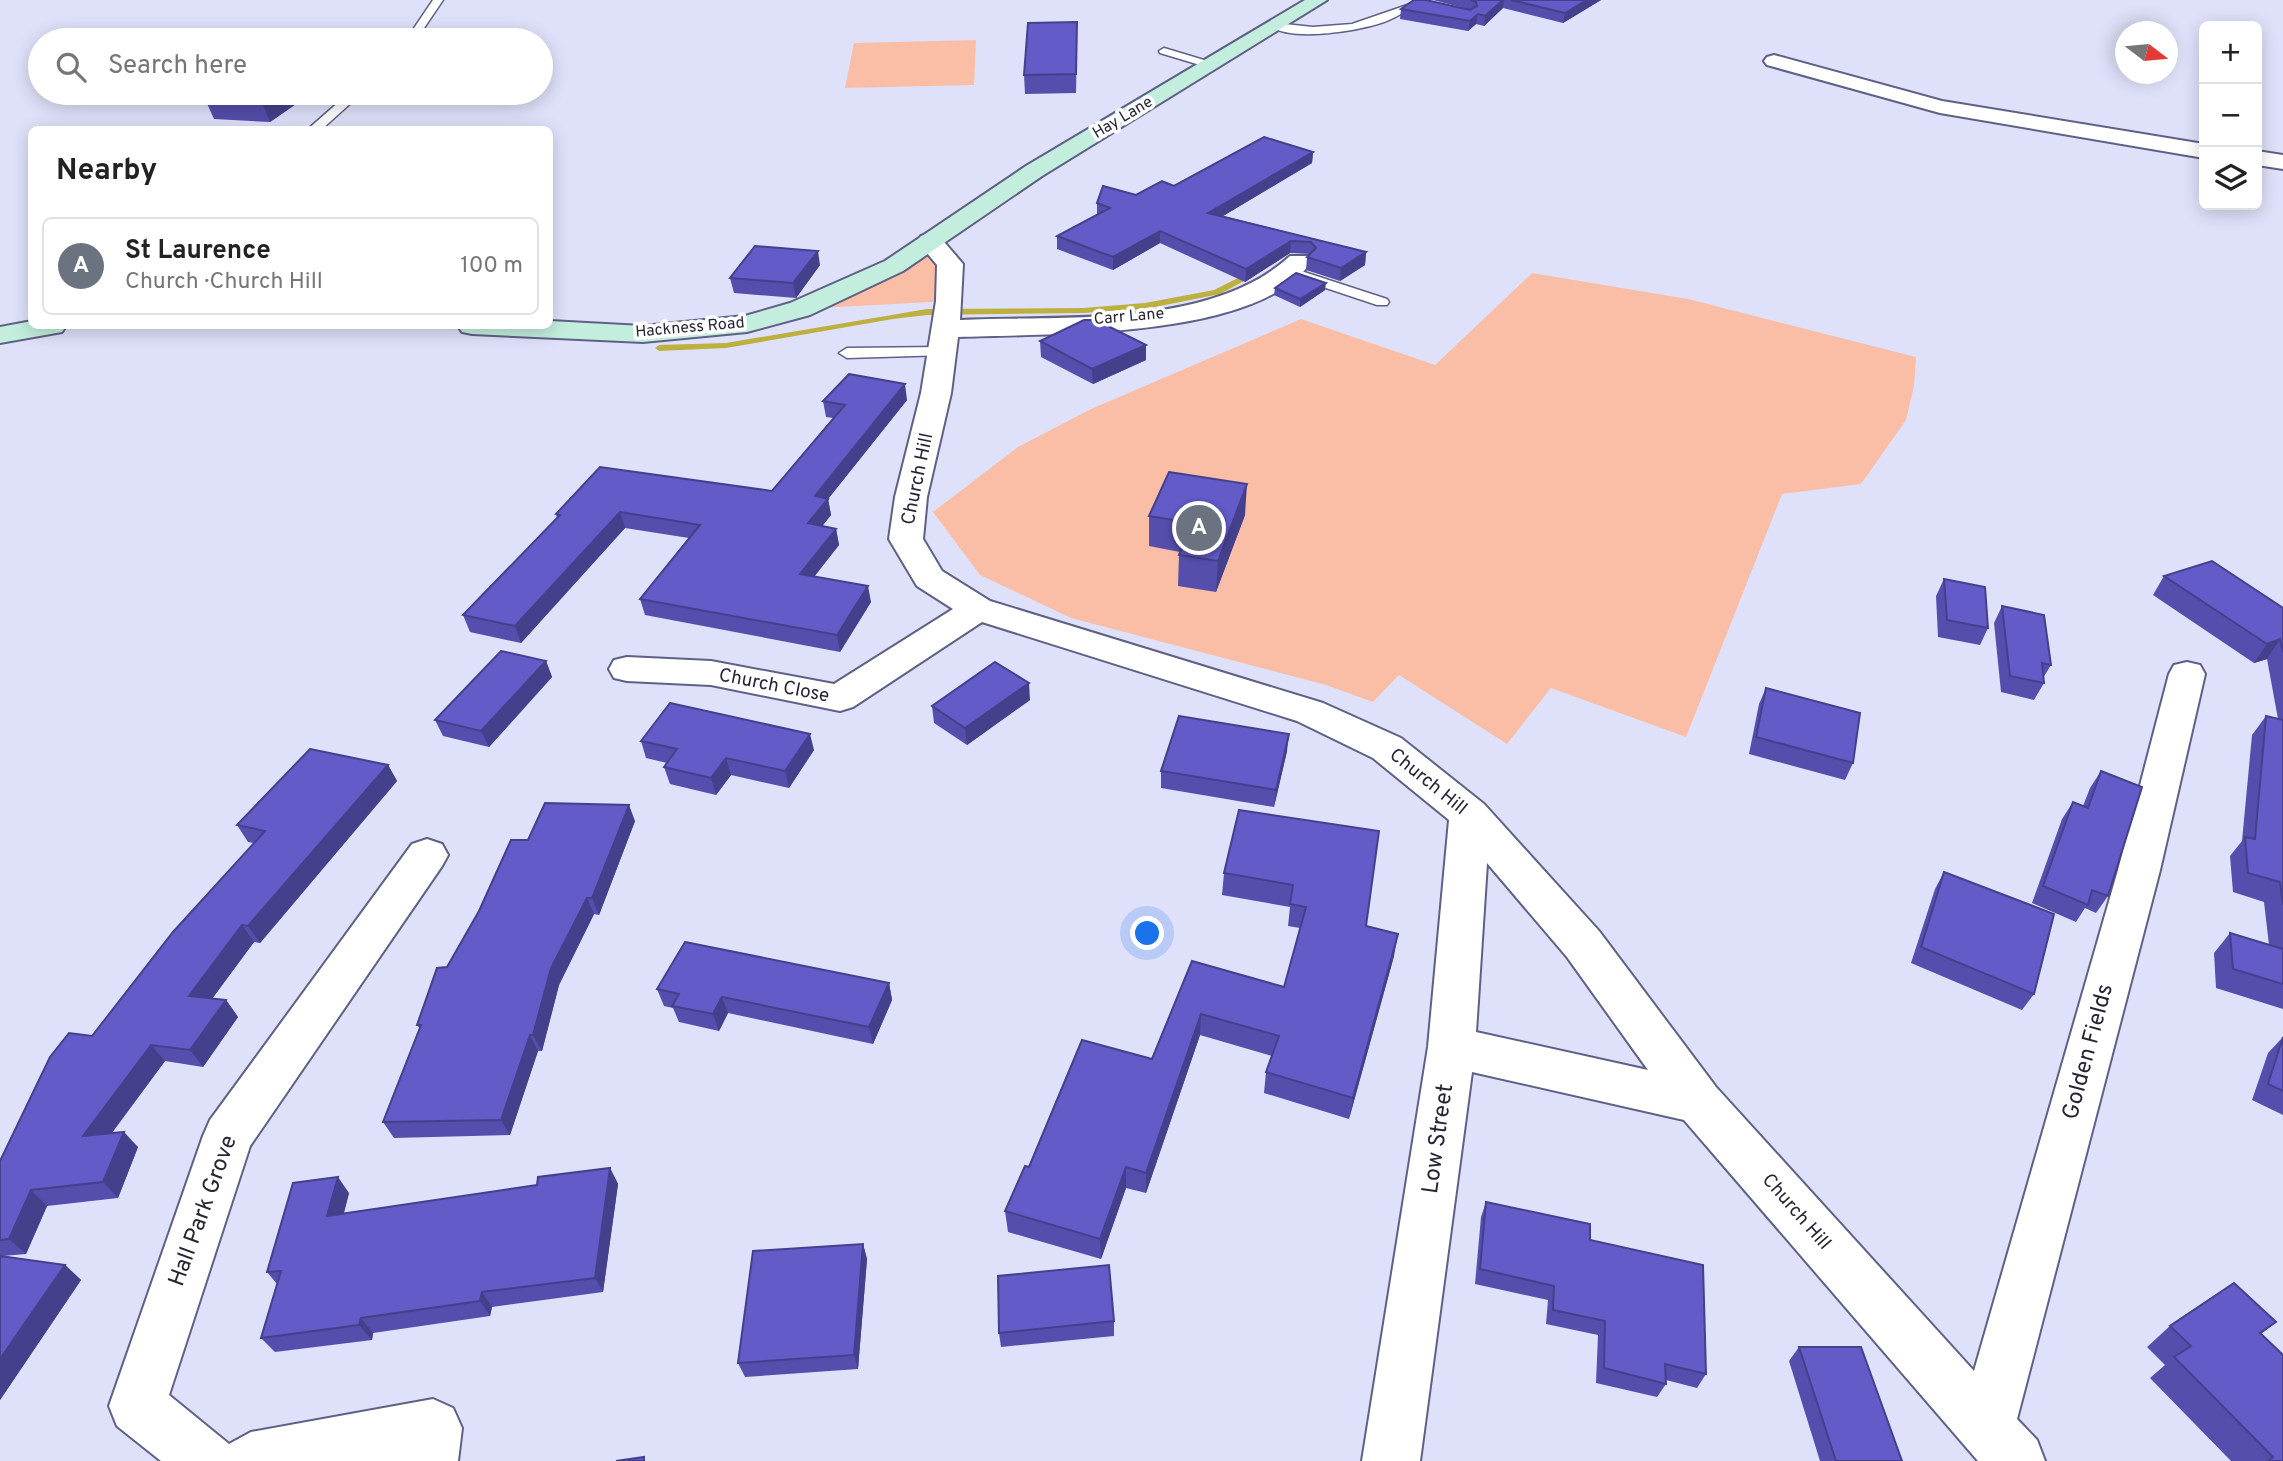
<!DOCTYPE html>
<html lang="en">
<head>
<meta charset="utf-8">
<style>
	body { margin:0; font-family:Overpass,sans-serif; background:#f2f2f2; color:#222 }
	.controls { position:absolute; right:21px; top:21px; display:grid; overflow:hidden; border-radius:10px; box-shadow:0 4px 18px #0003 }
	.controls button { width:63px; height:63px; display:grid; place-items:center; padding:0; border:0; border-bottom:2px solid #e0e0e0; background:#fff; color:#222; font:35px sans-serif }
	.compass { position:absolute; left:2115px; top:21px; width:63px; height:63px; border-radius:50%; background:#fff; box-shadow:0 4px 18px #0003; rotate:106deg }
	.you { position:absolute; left:1148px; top:934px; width:24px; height:24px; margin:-18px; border:5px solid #fff; border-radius:50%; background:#1a73e8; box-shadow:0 0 0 10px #1a73e833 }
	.badge { display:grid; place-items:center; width:46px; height:46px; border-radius:50%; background:#db2777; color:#fff; font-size:23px; font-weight:700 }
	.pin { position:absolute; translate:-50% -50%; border:4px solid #fff; box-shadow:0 2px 7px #0006 }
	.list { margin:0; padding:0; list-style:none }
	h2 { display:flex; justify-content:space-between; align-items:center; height:91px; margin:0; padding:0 28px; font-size:30px }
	h2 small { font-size:23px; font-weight:400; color:#767676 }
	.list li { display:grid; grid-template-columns:46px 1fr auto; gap:21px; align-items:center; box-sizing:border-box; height:98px; margin:0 14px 14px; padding:0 14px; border:2px solid #e0e0e0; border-radius:10px }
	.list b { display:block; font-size:26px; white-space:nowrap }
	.list p { margin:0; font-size:23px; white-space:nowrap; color:#767676 }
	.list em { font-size:23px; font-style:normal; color:#767676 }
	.icon { flex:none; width:38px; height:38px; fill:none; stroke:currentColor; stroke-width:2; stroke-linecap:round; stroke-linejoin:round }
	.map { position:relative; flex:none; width:2283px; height:1461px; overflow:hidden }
	.search { position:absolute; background:#fff; box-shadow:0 4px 18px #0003; left:28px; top:28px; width:525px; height:77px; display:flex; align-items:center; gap:18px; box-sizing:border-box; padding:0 24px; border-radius:38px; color:#767676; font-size:26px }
	.panel { position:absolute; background:#fff; box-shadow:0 4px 18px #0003; left:28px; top:126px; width:525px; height:203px; border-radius:10px }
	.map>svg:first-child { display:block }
	.green { fill:#fabea6 }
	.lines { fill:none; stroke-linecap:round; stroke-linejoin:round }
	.stream { fill:#bcb03f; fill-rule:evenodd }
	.lane-casing { stroke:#5f6085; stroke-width:3 }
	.street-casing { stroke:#5f6085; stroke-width:4 }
	.secondary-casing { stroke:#5f6085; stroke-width:4 }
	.lane { fill:#fff; fill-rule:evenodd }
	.street { fill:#fff; fill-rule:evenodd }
	.secondary { fill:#c3eedd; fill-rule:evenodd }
	.wall { fill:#554eac }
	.shaded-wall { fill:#45408c }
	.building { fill:#635bc8; stroke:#45408c; stroke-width:2 }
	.labels { text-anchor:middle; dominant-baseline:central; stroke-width:7; stroke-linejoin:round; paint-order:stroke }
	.far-street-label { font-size:16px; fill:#252635; stroke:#fff }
	.street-label { font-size:19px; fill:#252635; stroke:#fff }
	.near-street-label { font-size:23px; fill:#252635; stroke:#fff }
</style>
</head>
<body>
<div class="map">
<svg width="2283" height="1461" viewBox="0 0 2283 1461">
	<rect width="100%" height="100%" fill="#dfe1fa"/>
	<g class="green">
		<polygon points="976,40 974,85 845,88 854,43"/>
		<polygon points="930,241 949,301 800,309"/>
		<polygon points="1532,273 1688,299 1916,357 1914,386 1906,420 1861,484 1782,494 1686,737 1551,688 1507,744 1399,675 1373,702 1326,685 1071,618 980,575 933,512 1018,447 1091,409 1301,319 1435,365"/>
	</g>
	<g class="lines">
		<polygon class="stream" points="1252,271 1259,273 1220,294 1145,309 1083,313 927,315 893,319 726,348 659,351 655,348 659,345 726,343 927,309 1083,308 1145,303 1214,290"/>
		<g class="lane-casing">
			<g id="lane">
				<polygon points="433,0 443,0 416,40 406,40"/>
				<path d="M 1416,2 L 1442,7 C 1433,13 1422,6 1411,9 C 1401,13 1392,20 1381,23 C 1356,31 1292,42 1270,26 L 1275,23 L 1313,27 L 1352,24 Z"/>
				<polygon points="1164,48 1214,63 1216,65 1210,68 1160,53 1159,51"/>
				<polygon points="349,93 362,93 321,130 307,130"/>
				<polygon points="1298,270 1387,299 1389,302 1387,305 1377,305 1293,277 1293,271"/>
				<polygon points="942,347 950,352 947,355 847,358 839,353 847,348"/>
			</g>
		</g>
		<g class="street-casing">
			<g id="street">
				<polygon points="1774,55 1942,101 2204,144 2204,158 1940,113 1767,65 1764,61 1767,57"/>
				<polygon points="2257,151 2283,155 2283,169 2257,165"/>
				<path d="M 930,233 L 939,236 L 963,264 L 960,320 C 1062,315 1211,329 1290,256 L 1308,256 L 1312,261 C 1257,341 1047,333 958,337 L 951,393 L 927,497 L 923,539 L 942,571 L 990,601 L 1323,703 L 1401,738 L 1484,804 L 1599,931 L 1716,1087 L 1974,1371 L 2118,870 L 2169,674 L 2174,665 L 2187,662 L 2200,665 L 2205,674 L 2160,870 L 2017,1419 L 2037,1440 L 2045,1461 L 1978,1461 L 1684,1120 L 1472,1072 L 1420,1461 L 1362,1461 L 1428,1047 L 1449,820 L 1373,758 L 1297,721 L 982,622 L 853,707 L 840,711 L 711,685 L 627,681 L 614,678 L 609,669 L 614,660 L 627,657 L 711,661 L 834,684 L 953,609 L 917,586 L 889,539 L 895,497 L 921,393 L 936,301 L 937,265 L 917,241 L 921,236 ZM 1487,863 L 1567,957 L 1648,1070 L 1476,1032 Z"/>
				<polygon points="427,839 442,844 448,855 442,866 250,1146 169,1395 229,1444 251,1432 433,1399 453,1408 462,1428 458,1461 161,1461 117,1426 109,1406 203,1136 210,1120 412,844"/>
			</g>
		</g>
		<g class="secondary-casing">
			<g id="secondary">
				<polygon points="1305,0 1327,0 1042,176 903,271 810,315 747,332 643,342 472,334 462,332 458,326 550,326 550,321 643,326 745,316 790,303 885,261 1026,166"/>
				<polygon points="32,321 32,326 66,326 62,332 0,343 0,327"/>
			</g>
		</g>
		<use href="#lane" class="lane"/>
		<use href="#street" class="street"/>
		<use href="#secondary" class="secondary"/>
	</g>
	<g class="wall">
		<polygon points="1433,0 1601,0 1563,23 1503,8 1484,26 1476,24 1468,31 1400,19 1401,9 1460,7"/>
		<polygon points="1077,40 1076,93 1025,94 1024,75"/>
		<polygon points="312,93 270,122 214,119 205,99"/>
		<polygon points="1313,152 1312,163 1223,216 1366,252 1365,265 1340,281 1306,270 1307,257 1310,254 1290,253 1245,282 1160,243 1113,270 1057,249 1057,236 1097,215 1097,203 1174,186"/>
		<polygon points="820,265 796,298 734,293 730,278"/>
		<polygon points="1275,288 1325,290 1300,307 1274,295"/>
		<polygon points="1040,341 1146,345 1146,360 1093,384 1041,357"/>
		<polygon points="907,400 828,499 831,515 822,526 836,529 839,545 814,576 871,602 840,652 645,615 640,599 689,538 625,528 521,643 470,632 463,615 557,518 556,514 772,491 833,418 826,417 823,401"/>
		<polygon points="1245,515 1216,592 1178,586 1179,555 1180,552 1149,546 1149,516"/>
		<polygon points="2164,576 2283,608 2283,1009 2216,988 2214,953 2230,933 2269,945 2264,902 2233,892 2230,856 2242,841 2252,735 2266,716 2278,719 2267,659 2254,663 2153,595"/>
		<polygon points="1944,579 1988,628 1980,645 1938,637 1936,596"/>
		<polygon points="2002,606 2051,665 2043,678 2044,683 2034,700 2001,692 1994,623"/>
		<polygon points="546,661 552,677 489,747 443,736 435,720"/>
		<polygon points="1766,688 1853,763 1845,780 1749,754 1759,704"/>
		<polygon points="1030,700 967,745 934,723 932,706"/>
		<polygon points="641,741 814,750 789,788 731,775 716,795 670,784 664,767 667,763 646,758"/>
		<polygon points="1287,751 1274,807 1161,788 1161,771"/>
		<polygon points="388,765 397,781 260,943 254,942 212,999 226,1000 238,1017 203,1067 165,1061 112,1133 138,1147 118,1198 47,1206 26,1254 3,1256 65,1265 81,1280 0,1400 0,1161 254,843 248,842 237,825"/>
		<polygon points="2101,771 2108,896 2096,913 2085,908 2076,922 2032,903 2062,819 2073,802 2083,806 2090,788"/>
		<polygon points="1239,810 1366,926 1394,956 1349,1119 1264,1093 1266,1072 1272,1056 1200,1035 1146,1193 1126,1188 1101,1259 1008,1232 1005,1211 1029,1167 1152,1059 1192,961 1284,987 1300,928 1288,926 1290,907 1222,895 1224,873"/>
		<polygon points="635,821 599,915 594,914 559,985 542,1051 538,1051 510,1135 394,1138 383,1122 420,1029 417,1025 447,967 528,840"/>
		<polygon points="1944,872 2034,994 2022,1010 1911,963 1935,889"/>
		<polygon points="889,983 892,1000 873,1044 728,1013 719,1031 679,1022 673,1008 664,1006 657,989"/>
		<polygon points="2283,1037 2283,1115 2252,1100 2268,1053"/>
		<polygon points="610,1168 618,1184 603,1292 492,1307 490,1316 373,1333 372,1340 275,1352 261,1338 277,1284 267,1272 349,1193 344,1213 537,1185"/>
		<polygon points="1486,1202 1590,1240 1706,1374 1697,1388 1666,1380 1666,1384 1657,1397 1596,1383 1598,1335 1546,1324 1548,1300 1475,1284 1481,1217"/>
		<polygon points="863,1244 867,1259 858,1369 745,1377 738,1363"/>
		<polygon points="1114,1321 1114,1336 1001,1347 999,1333"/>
		<polygon points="2276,1322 2261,1334 2283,1461 2231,1461 2150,1378 2165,1365 2147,1347 2170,1326"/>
		<polygon points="1799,1347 1902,1461 1820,1461 1789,1361"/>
	</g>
	<g class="shaded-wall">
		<polygon points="1503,0 1504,0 1503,8 1484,26 1485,16"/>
		<polygon points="1587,0 1601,0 1563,23 1565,13"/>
		<polygon points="1478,14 1476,24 1468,31 1470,21"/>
		<polygon points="277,93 312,93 270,122 262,103"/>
		<polygon points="1313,152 1312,163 1208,225 1208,213"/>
		<polygon points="1160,231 1160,243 1113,270 1113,257"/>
		<polygon points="1291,241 1290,253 1245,282 1246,269"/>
		<polygon points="818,251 820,265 796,298 793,283"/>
		<polygon points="1366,252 1365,265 1340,281 1341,268"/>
		<polygon points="1326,283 1325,290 1300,307 1300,299"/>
		<polygon points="1146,345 1146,360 1093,384 1092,369"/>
		<polygon points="905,384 907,400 828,499 831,515 812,539 808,523 815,496"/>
		<polygon points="1247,484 1245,515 1216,592 1218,561"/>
		<polygon points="620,512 625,528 521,643 515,626"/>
		<polygon points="836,529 839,545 804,590 800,574"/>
		<polygon points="868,586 871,602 840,652 837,635"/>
		<polygon points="2280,639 2267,659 2254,663 2267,644"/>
		<polygon points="546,661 552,677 489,747 481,731"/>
		<polygon points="1029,683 1030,700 967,745 965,728"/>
		<polygon points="810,734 814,750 789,788 785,771"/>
		<polygon points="1289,734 1287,751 1274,807 1276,790"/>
		<polygon points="726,758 731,775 716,795 711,778"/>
		<polygon points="388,765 397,781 260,943 248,926"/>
		<polygon points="629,805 635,821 599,915 592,898"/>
		<polygon points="587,898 594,914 559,985 542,1051 533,1035 551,968"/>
		<polygon points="242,925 254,942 202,1012 189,996"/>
		<polygon points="1398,934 1394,956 1349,1119 1353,1098"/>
		<polygon points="889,983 892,1000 873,1044 869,1027"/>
		<polygon points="722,997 728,1013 719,1031 713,1014"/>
		<polygon points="226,1000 238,1017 203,1067 190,1050"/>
		<polygon points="1201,1014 1200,1035 1146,1193 1146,1173"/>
		<polygon points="530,1035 538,1051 510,1135 501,1120"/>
		<polygon points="151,1045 165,1061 98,1151 83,1136"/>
		<polygon points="124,1132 138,1147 118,1198 103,1182"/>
		<polygon points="1126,1167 1126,1188 1101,1259 1100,1239"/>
		<polygon points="610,1168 618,1184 603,1292 595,1278"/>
		<polygon points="338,1177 349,1193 339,1231 327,1216"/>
		<polygon points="31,1190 47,1206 26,1254 9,1239"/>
		<polygon points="863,1244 867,1259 858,1369 854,1355"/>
		<polygon points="65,1265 81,1280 0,1400 0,1359"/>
		<polygon points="482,1292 492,1307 490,1316 480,1301"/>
		<polygon points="361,1318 373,1333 372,1340 359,1325"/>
	</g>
	<g class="building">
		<polygon points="1414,0 1426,0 1470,10 1477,6 1476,2 1471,0 1503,0 1485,16 1478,14 1470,21 1401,9"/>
		<polygon points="1511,0 1587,0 1565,13"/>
		<polygon points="1077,22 1076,74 1024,75 1028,23"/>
		<polygon points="215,93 277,93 262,103 205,99"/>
		<polygon points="1264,137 1313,152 1208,213 1366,252 1341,268 1307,257 1316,248 1311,242 1291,241 1246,269 1160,231 1113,257 1057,236 1110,208 1097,203 1103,186 1136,195 1162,181 1174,186"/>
		<polygon points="755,246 818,251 793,283 730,278"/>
		<polygon points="1296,273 1326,283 1300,299 1275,288"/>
		<polygon points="1084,320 1096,320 1146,345 1092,369 1040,341"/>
		<polygon points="849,374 905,384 815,496 828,499 808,523 836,529 800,574 868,586 837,635 640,599 700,525 620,512 515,626 463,615 560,515 556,514 600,467 772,491 845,405 823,401"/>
		<polygon points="1169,472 1247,484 1218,561 1179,555 1192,523 1149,516"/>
		<polygon points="2212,561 2283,608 2283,652 2280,639 2267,644 2164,576"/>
		<polygon points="1944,579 1985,587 1988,628 1947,620"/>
		<polygon points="2002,606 2044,615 2051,665 2042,663 2044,683 2010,676"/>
		<polygon points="501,651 546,661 481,731 435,720"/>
		<polygon points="995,662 1029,683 965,728 932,706"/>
		<polygon points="1766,688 1860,713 1853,763 1756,737"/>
		<polygon points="670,703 810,734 785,771 726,758 711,778 664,767 677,749 641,741"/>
		<polygon points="1179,716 1289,734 1276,790 1161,771"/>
		<polygon points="2266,716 2283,720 2283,904 2280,882 2248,873 2245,837 2255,839"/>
		<polygon points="310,749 388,765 248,926 242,925 189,996 226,1000 190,1050 151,1045 83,1136 124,1132 103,1182 31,1190 9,1239 0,1240 0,1161 50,1057 69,1033 92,1036 173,932 265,831 237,825"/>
		<polygon points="2101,771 2142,787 2108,896 2092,890 2088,905 2043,886 2073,802 2088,808"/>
		<polygon points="545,803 629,805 592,898 587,898 551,968 533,1035 530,1035 501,1120 383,1122 421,1025 417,1025 437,968 447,967 479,911 511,840 528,840"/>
		<polygon points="1239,810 1379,831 1366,926 1398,934 1353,1098 1266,1072 1279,1036 1201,1014 1146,1173 1126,1167 1100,1239 1005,1211 1025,1166 1029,1167 1082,1040 1152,1059 1192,961 1284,987 1306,907 1290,904 1293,885 1224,873"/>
		<polygon points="1944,872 2054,914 2034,994 1921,947"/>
		<polygon points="2230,933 2283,949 2283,984 2233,969"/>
		<polygon points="685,942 889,983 869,1027 722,997 713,1014 672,1006 679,994 657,989"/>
		<polygon points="2283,1037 2283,1091 2268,1084"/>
		<polygon points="610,1168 595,1278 482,1292 480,1301 361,1318 359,1325 261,1338 281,1271 267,1272 293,1183 338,1177 327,1216 537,1185 538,1177"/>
		<polygon points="1486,1202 1590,1224 1590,1240 1703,1265 1706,1374 1665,1364 1666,1384 1604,1368 1605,1321 1553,1310 1554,1286 1480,1269"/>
		<polygon points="863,1244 854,1355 738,1363 753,1251"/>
		<polygon points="0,1256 65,1265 0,1359"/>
		<polygon points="1109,1265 1114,1321 999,1333 998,1276"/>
		<polygon points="2234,1283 2276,1322 2260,1333 2283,1355 2283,1461 2268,1461 2273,1457 2174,1357 2191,1346 2170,1326"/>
		<polygon points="1799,1347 1861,1347 1902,1461 1836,1461"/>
		<polygon points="644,1457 644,1461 616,1461"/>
	</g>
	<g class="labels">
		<g class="far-street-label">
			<text transform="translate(1123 118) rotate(-31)">Hay Lane</text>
			<text transform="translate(1129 317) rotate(-5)">Carr Lane</text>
			<text transform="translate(690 328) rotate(-5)">Hackness Road</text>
		</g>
		<g class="street-label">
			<text transform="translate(918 479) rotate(-78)">Church Hill</text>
			<text transform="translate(774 686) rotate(11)">Church Close</text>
			<text transform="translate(1428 782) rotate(39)">Church Hill</text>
			<text transform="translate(1796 1212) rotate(49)">Church Hill</text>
		</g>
		<g class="near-street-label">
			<text transform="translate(2089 1052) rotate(-75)">Golden Fields</text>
			<text transform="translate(1439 1139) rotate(-82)">Low Street</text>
			<text transform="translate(204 1211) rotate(-70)">Hall Park Grove</text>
		</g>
	</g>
</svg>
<div class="controls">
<button>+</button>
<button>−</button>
<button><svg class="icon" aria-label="layers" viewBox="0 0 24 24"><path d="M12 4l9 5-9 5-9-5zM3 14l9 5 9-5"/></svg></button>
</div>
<svg class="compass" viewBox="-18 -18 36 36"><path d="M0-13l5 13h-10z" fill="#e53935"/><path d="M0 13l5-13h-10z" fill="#767676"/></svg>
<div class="you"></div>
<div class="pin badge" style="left:1199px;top:528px;background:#6b7280">A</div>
<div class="search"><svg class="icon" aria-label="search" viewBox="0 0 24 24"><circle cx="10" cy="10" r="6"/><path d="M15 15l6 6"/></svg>Search here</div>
<section class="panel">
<h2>Nearby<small></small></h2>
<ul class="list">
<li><span class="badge" style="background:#6b7280">A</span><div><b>St Laurence</b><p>Church · Church Hill</p></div><em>100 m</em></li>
</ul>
</section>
</div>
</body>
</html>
